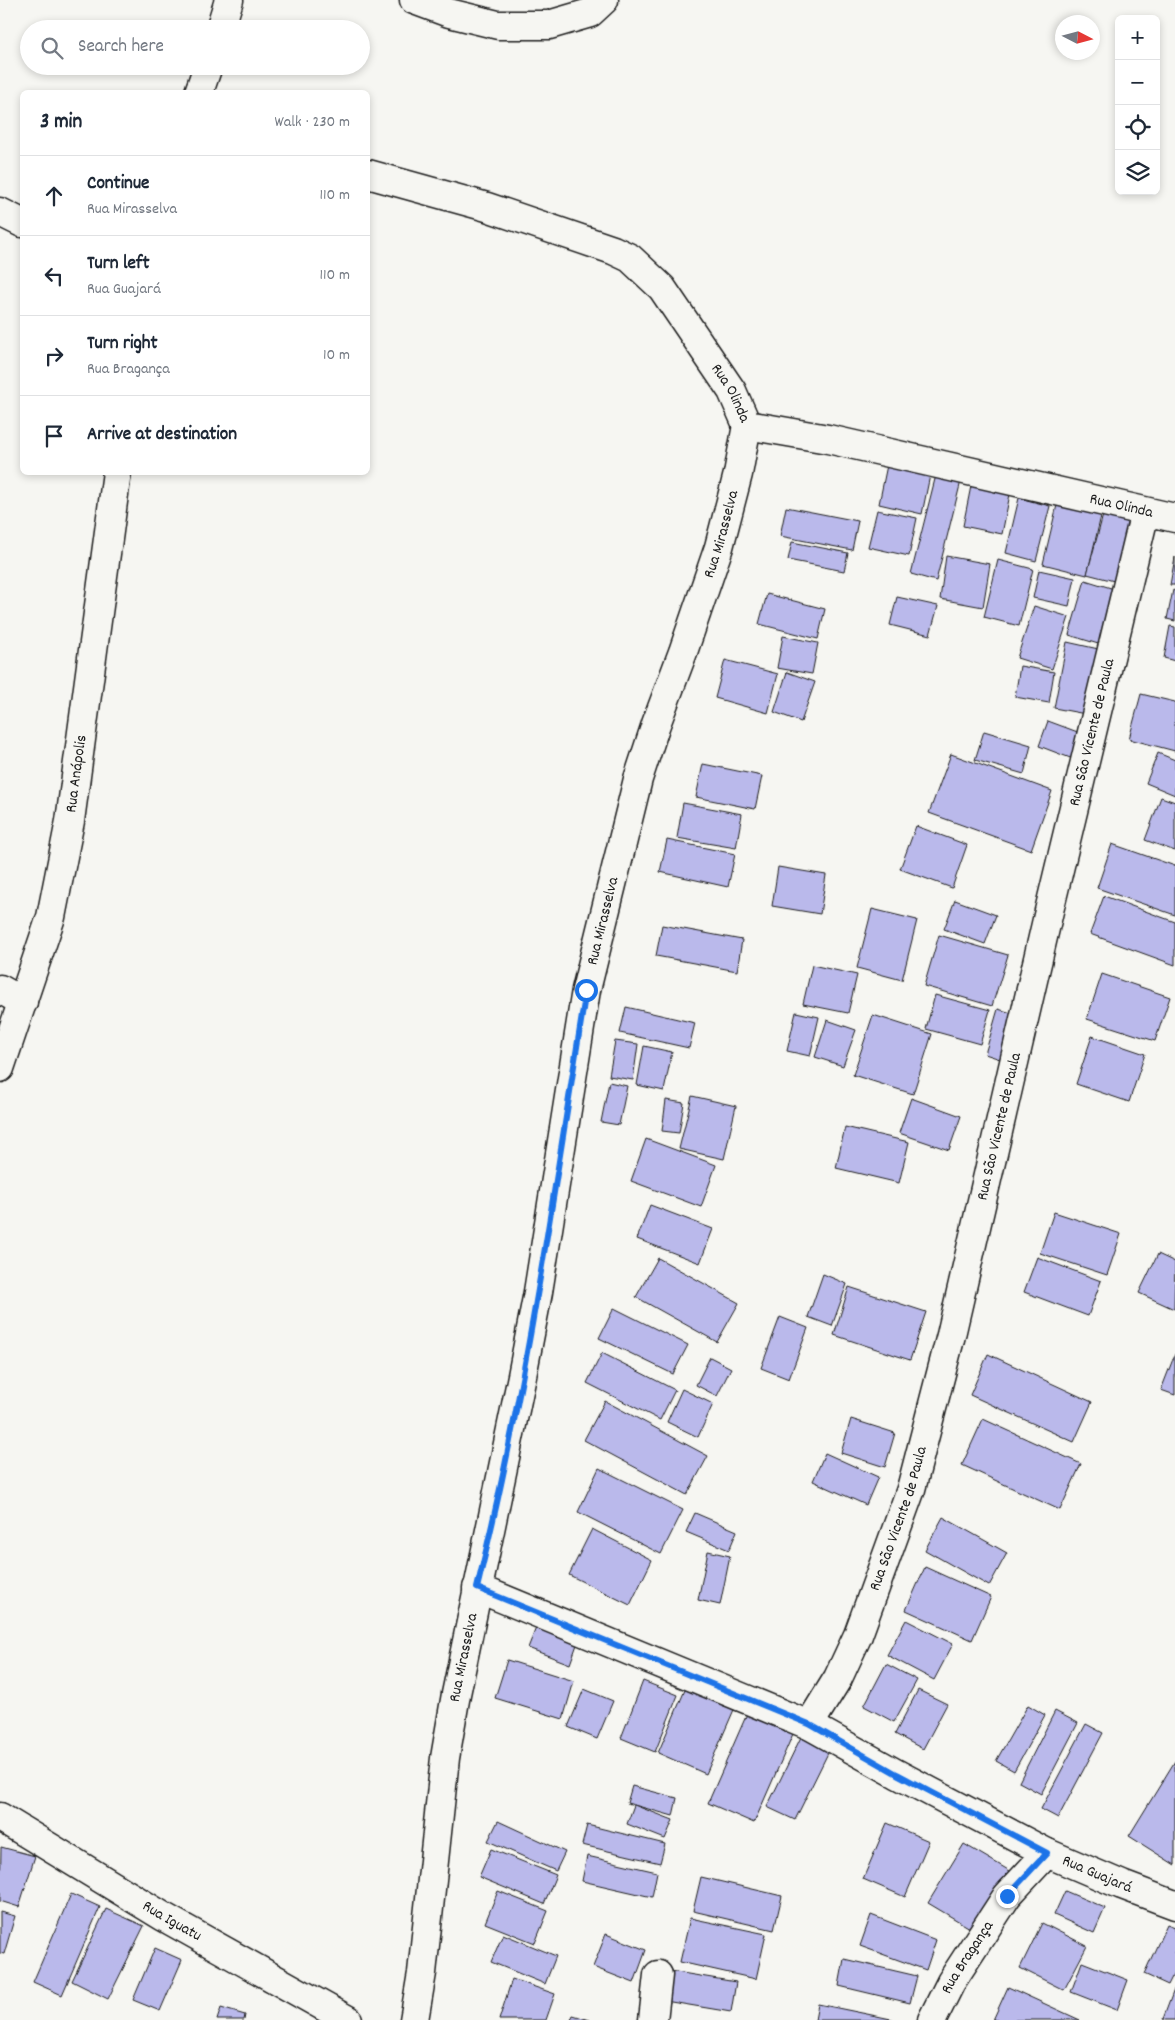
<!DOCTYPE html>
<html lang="en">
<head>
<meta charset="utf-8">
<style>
	body { margin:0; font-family:Dekko,sans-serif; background:#f2f2f3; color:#1f2937 }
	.controls { position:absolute; right:15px; top:15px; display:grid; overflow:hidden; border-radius:8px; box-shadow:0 2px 8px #0003 }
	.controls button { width:45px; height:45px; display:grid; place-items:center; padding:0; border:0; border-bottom:1px solid #e0e1e3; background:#fff; color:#1f2937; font:25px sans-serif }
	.compass { position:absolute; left:1055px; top:15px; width:45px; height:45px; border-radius:50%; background:#fff; box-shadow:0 2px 8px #0003; rotate:96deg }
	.stop { position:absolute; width:15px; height:15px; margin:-11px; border:4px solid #1a73e8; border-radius:50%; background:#fff }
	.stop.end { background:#1a73e8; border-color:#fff; box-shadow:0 1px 5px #0008 }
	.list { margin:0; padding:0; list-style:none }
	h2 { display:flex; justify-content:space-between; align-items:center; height:65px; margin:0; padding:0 20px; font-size:21px }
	h2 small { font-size:16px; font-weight:400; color:#747a83 }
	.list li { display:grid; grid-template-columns:32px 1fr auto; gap:15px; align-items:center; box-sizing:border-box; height:80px; padding:0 20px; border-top:1px solid #e0e1e3 }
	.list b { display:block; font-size:19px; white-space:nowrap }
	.list p { margin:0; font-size:16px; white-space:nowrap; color:#747a83 }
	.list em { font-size:16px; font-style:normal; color:#747a83 }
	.icon { flex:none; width:28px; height:28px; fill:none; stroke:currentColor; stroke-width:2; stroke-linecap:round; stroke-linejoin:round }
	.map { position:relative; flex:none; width:1175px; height:2020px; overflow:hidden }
	.search { position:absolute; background:#fff; box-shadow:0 2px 8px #0003; left:20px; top:20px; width:350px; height:55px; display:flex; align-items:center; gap:12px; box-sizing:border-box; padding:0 18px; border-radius:28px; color:#747a83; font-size:19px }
	.panel { position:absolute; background:#fff; box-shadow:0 2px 8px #0003; left:20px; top:90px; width:350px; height:385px; border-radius:8px }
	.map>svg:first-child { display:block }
	.building { fill:#bab9eb; stroke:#1c1c1c }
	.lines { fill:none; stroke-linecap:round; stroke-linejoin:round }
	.minor-casing { stroke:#1c1c1c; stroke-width:31 }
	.minor { stroke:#f6f6f2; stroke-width:28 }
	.route { stroke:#1a73e8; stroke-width:6 }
	.labels { text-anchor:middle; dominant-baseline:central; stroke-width:4.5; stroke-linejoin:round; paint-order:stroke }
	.street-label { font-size:16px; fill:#1c1c1c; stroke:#f6f6f2 }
</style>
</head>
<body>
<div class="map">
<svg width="1175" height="2020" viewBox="0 0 1175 2020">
	<rect width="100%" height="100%" fill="#f6f6f2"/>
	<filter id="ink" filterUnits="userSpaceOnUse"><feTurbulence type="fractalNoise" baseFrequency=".02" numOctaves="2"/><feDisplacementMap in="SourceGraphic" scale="10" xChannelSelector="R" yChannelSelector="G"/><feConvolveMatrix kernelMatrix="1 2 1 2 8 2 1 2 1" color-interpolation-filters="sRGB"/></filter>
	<g filter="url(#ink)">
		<g class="building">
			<polygon points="887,465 930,475 922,514 879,504"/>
			<polygon points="936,475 961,481 936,581 911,574"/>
			<polygon points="972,481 1011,489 1002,534 963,526"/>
			<polygon points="1019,498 1050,506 1036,561 1006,553"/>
			<polygon points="1057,505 1101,516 1087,575 1043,564"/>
			<polygon points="786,507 858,521 852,550 780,536"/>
			<polygon points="877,510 917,518 909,556 868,547"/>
			<polygon points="1103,515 1137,524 1122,583 1087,574"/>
			<polygon points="792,542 848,553 844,571 788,560"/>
			<polygon points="946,556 990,564 983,607 940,599"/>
			<polygon points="1175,557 1175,585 1170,585"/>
			<polygon points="998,560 1033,569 1019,626 984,617"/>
			<polygon points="1039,570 1075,578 1069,606 1033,598"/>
			<polygon points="1085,580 1124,592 1108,647 1069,635"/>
			<polygon points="1173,590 1175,591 1175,621 1167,619"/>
			<polygon points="767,594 825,609 818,639 759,624"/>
			<polygon points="897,597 938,606 930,635 890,625"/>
			<polygon points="1034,606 1069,617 1052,669 1017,658"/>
			<polygon points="1170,626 1175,627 1175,661 1164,658"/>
			<polygon points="783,636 818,643 812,674 777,668"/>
			<polygon points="1067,642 1103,650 1091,715 1054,708"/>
			<polygon points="725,660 778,674 768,713 715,698"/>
			<polygon points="1020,666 1054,672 1049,703 1015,697"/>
			<polygon points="787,672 815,682 801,722 774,712"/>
			<polygon points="1141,694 1175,702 1175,751 1129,739"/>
			<polygon points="1048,721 1083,734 1073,759 1039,746"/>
			<polygon points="984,731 1031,745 1024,774 975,760"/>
			<polygon points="1158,753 1175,760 1175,795 1146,783"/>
			<polygon points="951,754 1052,791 1031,850 929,813"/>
			<polygon points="703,764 762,776 755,809 696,797"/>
			<polygon points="1161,797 1175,802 1175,851 1145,840"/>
			<polygon points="683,803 742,814 736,848 677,838"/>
			<polygon points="916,826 967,845 952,888 900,869"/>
			<polygon points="667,840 735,854 728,887 660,872"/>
			<polygon points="1112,844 1175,866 1175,915 1097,888"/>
			<polygon points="778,867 826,875 820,914 772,906"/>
			<polygon points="1104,896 1175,922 1175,965 1090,934"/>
			<polygon points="955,900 996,915 985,944 944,929"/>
			<polygon points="872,909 917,920 902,980 857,968"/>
			<polygon points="662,925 742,940 737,971 656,956"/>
			<polygon points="939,935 1008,955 992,1006 924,986"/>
			<polygon points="812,965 857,975 848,1013 803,1004"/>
			<polygon points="1102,974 1170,997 1155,1041 1087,1019"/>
			<polygon points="935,995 990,1010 980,1044 926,1029"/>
			<polygon points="626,1007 695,1023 689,1048 620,1033"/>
			<polygon points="998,1009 1022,1016 1009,1062 985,1054"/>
			<polygon points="796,1012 819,1017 810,1056 787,1051"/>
			<polygon points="873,1015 932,1034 913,1094 853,1075"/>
			<polygon points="827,1020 856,1030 843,1066 815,1057"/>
			<polygon points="1092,1036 1145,1054 1129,1102 1076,1084"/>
			<polygon points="615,1041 638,1044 633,1080 609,1076"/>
			<polygon points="644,1046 672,1052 664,1091 637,1085"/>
			<polygon points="609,1082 627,1086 619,1125 601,1122"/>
			<polygon points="692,1096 736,1106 724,1159 679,1149"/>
			<polygon points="911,1098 961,1116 949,1150 899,1133"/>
			<polygon points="666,1100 684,1103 679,1133 662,1131"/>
			<polygon points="845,1127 909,1142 899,1183 836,1168"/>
			<polygon points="646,1139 716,1165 701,1207 631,1181"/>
			<polygon points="650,1205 713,1229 700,1263 637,1239"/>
			<polygon points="1054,1212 1121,1234 1107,1275 1040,1253"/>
			<polygon points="1158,1254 1175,1262 1174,1309 1139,1293"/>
			<polygon points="1037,1257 1101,1281 1088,1316 1024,1292"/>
			<polygon points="658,1258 739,1303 717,1342 636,1297"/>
			<polygon points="823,1274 847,1284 832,1326 808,1317"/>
			<polygon points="849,1287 926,1312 910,1360 834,1335"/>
			<polygon points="614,1308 688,1345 673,1374 599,1338"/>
			<polygon points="780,1317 808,1328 789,1379 761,1368"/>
			<polygon points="602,1353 675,1390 660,1420 587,1383"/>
			<polygon points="988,1354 1092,1402 1074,1442 970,1395"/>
			<polygon points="1175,1354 1175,1395 1161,1390"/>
			<polygon points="710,1357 731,1368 717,1396 696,1385"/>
			<polygon points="682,1389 713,1404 698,1437 667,1422"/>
			<polygon points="605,1401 708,1456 687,1495 584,1440"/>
			<polygon points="851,1419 895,1433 885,1467 841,1453"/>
			<polygon points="983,1419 1081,1464 1060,1510 962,1465"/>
			<polygon points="825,1453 878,1477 866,1505 813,1481"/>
			<polygon points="599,1468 683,1510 661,1554 578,1512"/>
			<polygon points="695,1513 737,1531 729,1550 686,1532"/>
			<polygon points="943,1517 1007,1553 989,1586 925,1550"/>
			<polygon points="592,1529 652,1560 630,1605 569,1575"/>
			<polygon points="708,1551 730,1556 720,1605 698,1600"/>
			<polygon points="925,1567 991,1597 972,1640 906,1610"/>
			<polygon points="539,1620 580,1636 570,1664 528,1648"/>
			<polygon points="906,1620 953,1644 934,1680 887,1655"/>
			<polygon points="507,1660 574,1681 563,1719 495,1698"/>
			<polygon points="886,1664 917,1680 894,1722 864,1706"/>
			<polygon points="643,1681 678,1695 655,1752 621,1738"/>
			<polygon points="688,1683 736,1705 706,1774 658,1753"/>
			<polygon points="584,1689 613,1701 597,1739 568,1727"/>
			<polygon points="918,1690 947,1704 923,1749 895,1734"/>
			<polygon points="1028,1705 1045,1715 1014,1771 996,1761"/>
			<polygon points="750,1707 796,1727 754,1823 708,1803"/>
			<polygon points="1055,1711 1078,1723 1041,1794 1019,1782"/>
			<polygon points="1086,1724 1103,1733 1058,1818 1041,1809"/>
			<polygon points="801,1737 829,1751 795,1820 767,1807"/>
			<polygon points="1175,1761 1175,1865 1129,1836"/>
			<polygon points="632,1786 677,1798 673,1816 627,1803"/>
			<polygon points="634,1805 673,1820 665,1839 627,1824"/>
			<polygon points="498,1821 565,1852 556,1871 488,1841"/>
			<polygon points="887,1823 929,1841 905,1897 863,1879"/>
			<polygon points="587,1825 665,1844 660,1863 582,1845"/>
			<polygon points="964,1844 1010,1871 975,1931 928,1903"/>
			<polygon points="1,1847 35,1856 19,1907 0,1901"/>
			<polygon points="491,1849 556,1875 544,1904 479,1877"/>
			<polygon points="587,1856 657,1872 652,1897 582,1881"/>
			<polygon points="701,1877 782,1896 774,1930 693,1911"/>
			<polygon points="498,1891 548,1911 535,1943 485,1923"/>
			<polygon points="1065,1891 1105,1908 1094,1933 1054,1915"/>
			<polygon points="71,1894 100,1907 62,1995 33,1982"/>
			<polygon points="106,1909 144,1926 108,1999 72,1981"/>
			<polygon points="0,1912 15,1916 4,1954 0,1953"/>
			<polygon points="871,1915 936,1940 926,1970 860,1946"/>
			<polygon points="690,1918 766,1934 756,1979 680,1962"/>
			<polygon points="1042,1923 1087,1946 1064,1990 1020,1968"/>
			<polygon points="1167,1924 1175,1927 1175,1971 1168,1985 1144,1974"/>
			<polygon points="503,1934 556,1956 545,1984 491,1962"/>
			<polygon points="606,1934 646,1950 634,1983 593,1967"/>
			<polygon points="155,1948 182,1960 160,2011 133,2000"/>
			<polygon points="844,1959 917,1976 910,2003 839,1986"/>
			<polygon points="1082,1962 1128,1980 1117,2010 1071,1992"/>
			<polygon points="670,1971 736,1982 731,2012 665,2001"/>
			<polygon points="512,1979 555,1994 546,2020 499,2020"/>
			<polygon points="1008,1987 1080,2020 993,2020"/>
			<polygon points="1175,1987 1175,2020 1165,2020 1163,2019"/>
			<polygon points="818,2004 896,2020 815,2020"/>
			<polygon points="221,2008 245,2015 244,2020 217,2020"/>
			<polygon points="573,2015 590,2020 571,2020"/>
		</g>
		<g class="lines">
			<g class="minor-casing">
				<g id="minor">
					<polyline points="414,0 449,13 498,25 549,25 590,13 604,0"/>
					<polyline points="220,29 229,0"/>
					<polyline points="199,92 208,66"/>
					<path id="s1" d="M 368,174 L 487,207 L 613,250 L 630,258 L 662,288 L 732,391 L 747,425 L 828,439 L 1175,518"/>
					<polyline points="0,212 22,223"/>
					<polyline points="0,989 23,1002"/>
					<path id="s2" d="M 0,1068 L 51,917 L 70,821 L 117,472"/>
					<path id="s3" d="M 477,1588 L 809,1725 L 897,1774 L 1047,1853 L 1122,1885 L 1175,1905"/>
					<path id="s4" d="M 809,1725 L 838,1678 L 858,1635 L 911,1489 L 951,1335 L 1049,911 L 1145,512"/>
					<path id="s5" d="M 0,1817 L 164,1917 L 348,2020"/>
					<path id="s6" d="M 414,2020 L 422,1973 L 445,1758 L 456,1694 L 522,1376 L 538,1292 L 586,990 L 638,779 L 656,724 L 683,652 L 719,547 L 738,474 L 747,425"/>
					<polyline points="653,2020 658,1975"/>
					<path id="s7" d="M 932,2020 L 951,1982 L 1007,1896 L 1047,1853"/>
				</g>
			</g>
			<use href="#minor" class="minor"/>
		</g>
	</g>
	<g class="lines" filter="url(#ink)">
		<path class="route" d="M 586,990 C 554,1190 526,1392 477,1588 L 809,1724 L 897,1774 L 1047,1853 L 1007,1896"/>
	</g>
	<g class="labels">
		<g class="street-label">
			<text stroke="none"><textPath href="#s1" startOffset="445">Rua Olinda</textPath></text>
			<text stroke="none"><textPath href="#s1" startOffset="864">Rua Olinda</textPath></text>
			<text stroke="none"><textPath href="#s6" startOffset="1521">Rua Mirasselva</textPath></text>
			<text stroke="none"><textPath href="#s4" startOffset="1036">Rua São Vicente de Paula</textPath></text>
			<text stroke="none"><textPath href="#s2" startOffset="305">Rua Anápolis</textPath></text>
			<text stroke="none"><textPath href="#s6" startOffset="1116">Rua Mirasselva</textPath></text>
			<text stroke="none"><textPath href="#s4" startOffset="631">Rua São Vicente de Paula</textPath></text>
			<text stroke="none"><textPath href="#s4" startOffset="226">Rua São Vicente de Paula</textPath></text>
			<text stroke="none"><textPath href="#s6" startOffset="366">Rua Mirasselva</textPath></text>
			<text stroke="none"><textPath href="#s3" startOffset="684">Rua Guajará</textPath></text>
			<text stroke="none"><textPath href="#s5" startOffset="201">Rua Iguatu</textPath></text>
			<text stroke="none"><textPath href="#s7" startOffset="72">Rua Bragança</textPath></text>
		</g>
	</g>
</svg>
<div class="controls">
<button>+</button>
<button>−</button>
<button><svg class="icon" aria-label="locate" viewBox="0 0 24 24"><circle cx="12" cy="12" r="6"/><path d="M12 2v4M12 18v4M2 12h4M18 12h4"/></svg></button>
<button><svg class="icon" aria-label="layers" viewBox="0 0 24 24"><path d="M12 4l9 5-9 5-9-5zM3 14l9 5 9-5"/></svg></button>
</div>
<svg class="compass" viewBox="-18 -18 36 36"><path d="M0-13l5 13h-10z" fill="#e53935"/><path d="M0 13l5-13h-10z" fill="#747a83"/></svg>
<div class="stop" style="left:586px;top:990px"></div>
<div class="stop end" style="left:1007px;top:1896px"></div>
<div class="search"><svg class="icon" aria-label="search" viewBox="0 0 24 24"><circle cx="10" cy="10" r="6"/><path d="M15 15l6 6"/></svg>Search here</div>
<section class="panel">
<h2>3 min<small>Walk · 230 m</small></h2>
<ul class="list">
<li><svg class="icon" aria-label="ahead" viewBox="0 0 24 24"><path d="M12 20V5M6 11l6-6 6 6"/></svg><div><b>Continue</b><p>Rua Mirasselva</p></div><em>110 m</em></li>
<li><svg class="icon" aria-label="left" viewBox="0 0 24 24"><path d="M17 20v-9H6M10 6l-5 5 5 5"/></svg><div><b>Turn left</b><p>Rua Guajará</p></div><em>110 m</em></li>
<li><svg class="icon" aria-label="right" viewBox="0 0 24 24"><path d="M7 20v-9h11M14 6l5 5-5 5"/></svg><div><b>Turn right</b><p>Rua Bragança</p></div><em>10 m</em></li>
<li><svg class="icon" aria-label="arrive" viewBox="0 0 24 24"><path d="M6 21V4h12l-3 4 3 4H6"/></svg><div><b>Arrive at destination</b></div></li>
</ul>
</section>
</div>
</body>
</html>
